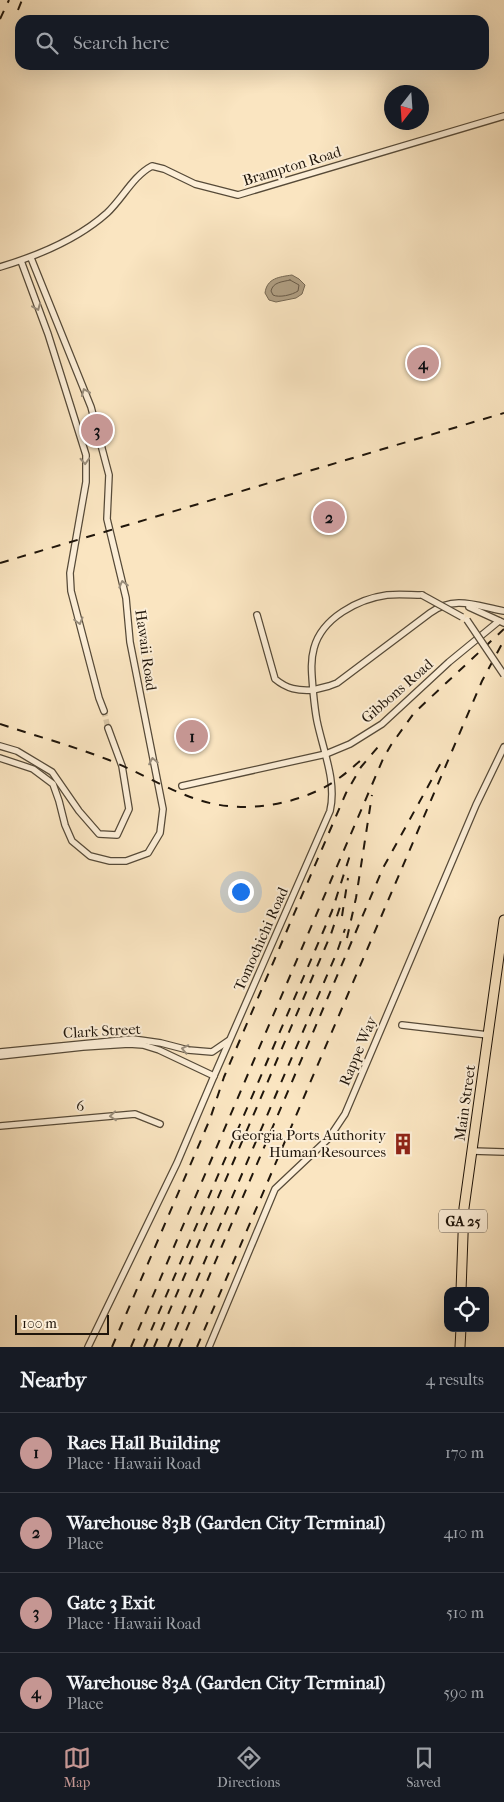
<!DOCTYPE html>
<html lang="en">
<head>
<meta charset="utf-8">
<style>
	body { margin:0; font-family:"IM FELL French Canon",serif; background:#20242c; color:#f1f3f6 }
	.controls { position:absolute; right:15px; bottom:15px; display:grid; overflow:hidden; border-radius:10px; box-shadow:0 5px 20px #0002 }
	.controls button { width:45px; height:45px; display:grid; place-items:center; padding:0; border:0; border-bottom:1px solid #363941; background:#171b24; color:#f1f3f6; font:25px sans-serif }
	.compass { position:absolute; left:384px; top:85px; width:45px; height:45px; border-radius:50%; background:#171b24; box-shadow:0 5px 20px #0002; rotate:197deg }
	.scale { position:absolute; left:15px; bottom:12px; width:94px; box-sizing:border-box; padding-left:5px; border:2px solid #20160b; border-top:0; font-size:14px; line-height:18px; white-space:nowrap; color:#20160b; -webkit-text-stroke:4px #fceed7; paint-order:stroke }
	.you { position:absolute; left:240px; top:891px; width:18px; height:18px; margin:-12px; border:4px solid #fff; border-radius:50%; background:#1a73e8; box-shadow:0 0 0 8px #1a73e833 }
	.badge { display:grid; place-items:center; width:32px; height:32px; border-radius:50%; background:#c59692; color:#111; font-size:16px; font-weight:700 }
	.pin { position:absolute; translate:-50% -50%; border:2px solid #fff; box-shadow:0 1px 5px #0006 }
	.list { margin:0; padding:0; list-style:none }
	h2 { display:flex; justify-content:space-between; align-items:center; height:65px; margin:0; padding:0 20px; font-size:21px }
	h2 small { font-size:16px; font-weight:400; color:#9ea1a6 }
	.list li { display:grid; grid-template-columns:32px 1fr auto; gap:15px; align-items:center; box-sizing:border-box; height:80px; padding:0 20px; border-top:1px solid #363941 }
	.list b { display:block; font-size:19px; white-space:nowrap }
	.list p { margin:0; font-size:16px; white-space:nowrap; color:#9ea1a6 }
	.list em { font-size:16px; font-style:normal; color:#9ea1a6 }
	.icon { flex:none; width:28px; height:28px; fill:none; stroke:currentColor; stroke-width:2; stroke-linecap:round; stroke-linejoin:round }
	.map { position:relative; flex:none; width:504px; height:1347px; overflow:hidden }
	.search { position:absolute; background:#171b24; box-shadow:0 5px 20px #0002; left:15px; right:15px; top:15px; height:55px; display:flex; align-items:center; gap:12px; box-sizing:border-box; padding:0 18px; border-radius:15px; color:#9ea1a6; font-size:19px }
	.sheet { height:385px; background:#171b24 }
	nav { display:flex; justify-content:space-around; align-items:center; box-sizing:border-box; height:70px; border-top:1px solid #363941; background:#171b24; font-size:14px; color:#9ea1a6 }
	nav a { display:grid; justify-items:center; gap:2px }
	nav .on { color:#c59692 }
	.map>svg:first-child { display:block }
	.water { fill:#b09f83; stroke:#766853 }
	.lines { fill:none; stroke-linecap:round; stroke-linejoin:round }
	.shore { stroke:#685a47; stroke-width:1 }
	.minor-tunnel { stroke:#d9c6a6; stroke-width:5.5; stroke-dasharray:5.5 3; stroke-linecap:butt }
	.minor-casing { stroke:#564a38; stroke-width:8 }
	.primary-casing { stroke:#20160b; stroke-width:11 }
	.minor { stroke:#fceed7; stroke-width:5.5 }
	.primary { stroke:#fae5c1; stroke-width:9 }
	.rail { stroke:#20160b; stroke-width:2; stroke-dasharray:9 9; stroke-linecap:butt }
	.minor-bridge-casing { stroke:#564a38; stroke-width:8; stroke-linecap:butt }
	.minor-bridge { stroke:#fceed7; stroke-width:5.5 }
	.oneway { stroke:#998d7b }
	.labels { text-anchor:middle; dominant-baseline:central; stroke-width:4; stroke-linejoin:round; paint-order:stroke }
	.shield { fill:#fceed7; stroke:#625748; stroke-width:1 }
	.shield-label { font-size:14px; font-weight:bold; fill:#20160b }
	.street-label { font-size:15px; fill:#20160b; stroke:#fceed7 }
	.poi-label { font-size:15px; fill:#20160b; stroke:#fceed7; text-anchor:end }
</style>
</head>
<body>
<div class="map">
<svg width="504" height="1347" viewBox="0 0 504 1347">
	<rect width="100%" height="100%" fill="#fae5c1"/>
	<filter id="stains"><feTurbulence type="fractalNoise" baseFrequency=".004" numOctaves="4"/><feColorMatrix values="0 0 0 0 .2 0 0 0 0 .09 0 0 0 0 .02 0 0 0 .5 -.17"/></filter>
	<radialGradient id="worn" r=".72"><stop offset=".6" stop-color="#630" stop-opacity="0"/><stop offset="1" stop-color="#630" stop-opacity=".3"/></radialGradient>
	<path class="water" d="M 292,275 L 299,279 L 305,285 L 302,294 L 296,298 L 276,302 L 269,300 L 265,293 C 267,278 279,277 292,275 Z"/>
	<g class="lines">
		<path class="shore" d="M 290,280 L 299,285 L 298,291 C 292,295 279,298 273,295 L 271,291 C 273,282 282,282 290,280 Z"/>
		<polyline class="minor-tunnel" points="104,711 108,728"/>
		<g class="minor-casing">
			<g id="minor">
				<polyline points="21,261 48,334 86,455 86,482 70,573 71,591 99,698 104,711"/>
				<path d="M 0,267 C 37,256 78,239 107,213 C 123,198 133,176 152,166 L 164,169 L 195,184 L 238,195 L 504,116"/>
				<polyline points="469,607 504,623"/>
				<path d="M 257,615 L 275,679 C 287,689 298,691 313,690 C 312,676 310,662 314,648 C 322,618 358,599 387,595 C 399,594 411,595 422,595"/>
				<polyline points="0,746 17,751 52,772 79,811 99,834 117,835 129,809 122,766 108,728"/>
				<polyline points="0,758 33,769 53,784 59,801 65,825 72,841 90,856 110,861 126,861 148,853 160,833 163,809 130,642 126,598 107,519 109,475 91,407 31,258"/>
				<polyline points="182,786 326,754 350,744 382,724 449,662 499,621"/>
				<polyline points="402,1025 488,1035"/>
				<polyline points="0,1052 133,1039 161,1043 188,1050 212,1052 228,1041"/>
				<polyline points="0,1056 83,1047 129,1044 143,1045 159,1050 214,1076"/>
				<polyline points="0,1126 135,1114 160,1124"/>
				<polyline points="472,1151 504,1152"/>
				<path d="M 88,1347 L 177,1163 L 214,1076 L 330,811 C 337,782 323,750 317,721 C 315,711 314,700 313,690 L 329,686 L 337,683 L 430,613 C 455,595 476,606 504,611"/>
				<polyline points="209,1347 275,1189 329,1138 345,1114 476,805 504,747"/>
			</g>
		</g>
		<g class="primary-casing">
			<g id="primary">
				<polyline points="461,1291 464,1208 504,920"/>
				<polyline points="460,1347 461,1328"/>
			</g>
		</g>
		<use href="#minor" class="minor"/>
		<use href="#primary" class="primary"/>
		<g class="rail">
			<polyline points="18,10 22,0"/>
			<polyline points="0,19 9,0"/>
			<polyline points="0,563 504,413"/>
			<path d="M 0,724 C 36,736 73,746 109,760 C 139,772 168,790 199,800 C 242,814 294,806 332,783 C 343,776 352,768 362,759"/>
			<polyline points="342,916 348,878"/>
			<polyline points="347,938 356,898 372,795"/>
			<polyline points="112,1347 210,1119 224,1077 346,793 361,767 383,741"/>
			<polyline points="131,1347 383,759 391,745 414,713 504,629"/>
			<polyline points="144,1347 332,911 352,849"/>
			<polyline points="154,1347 331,934 340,907"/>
			<polyline points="168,1347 337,952 345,929"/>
			<polyline points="179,1347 383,868 442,761"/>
			<polyline points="197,1347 482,681 504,640"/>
		</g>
		<g class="minor-bridge-casing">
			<g id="minor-bridge">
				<polyline points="422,595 462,617"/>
				<polyline points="467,620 504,675"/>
			</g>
		</g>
		<use href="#minor-bridge" class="minor-bridge"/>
	</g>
	<defs><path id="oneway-chevron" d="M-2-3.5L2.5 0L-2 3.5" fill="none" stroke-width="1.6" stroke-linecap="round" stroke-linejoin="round" transform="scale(1.25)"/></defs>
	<g class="oneway">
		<use href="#oneway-chevron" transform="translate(37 307) rotate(68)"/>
		<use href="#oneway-chevron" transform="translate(85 392) rotate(-112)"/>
		<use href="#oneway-chevron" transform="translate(85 461) rotate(87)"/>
		<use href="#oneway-chevron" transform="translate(123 584) rotate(-104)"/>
		<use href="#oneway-chevron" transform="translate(79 621) rotate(75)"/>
		<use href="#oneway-chevron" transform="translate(153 761) rotate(-101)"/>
		<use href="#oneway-chevron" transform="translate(185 1049) rotate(-168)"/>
		<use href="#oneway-chevron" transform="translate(113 1116) rotate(175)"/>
	</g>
	<defs>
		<g id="building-bare" transform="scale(1.725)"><path d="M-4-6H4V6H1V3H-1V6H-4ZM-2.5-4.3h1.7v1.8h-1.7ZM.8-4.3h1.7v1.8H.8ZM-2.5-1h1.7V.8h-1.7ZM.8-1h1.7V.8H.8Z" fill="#8f2418" stroke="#fceed7" stroke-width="2.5" paint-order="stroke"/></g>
	</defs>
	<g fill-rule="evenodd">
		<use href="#building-bare" x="403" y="1144"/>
	</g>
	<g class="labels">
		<rect class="shield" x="439" y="1209.5" width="48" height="23" rx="4"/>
		<g class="shield-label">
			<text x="463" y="1221">GA 25</text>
		</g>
		<g class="street-label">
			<text transform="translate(292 166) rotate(-17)">Brampton Road</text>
			<text transform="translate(146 650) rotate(82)">Hawaii Road</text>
			<text transform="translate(397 691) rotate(-41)">Gibbons Road</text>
			<text transform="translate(261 939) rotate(-66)">Tomochichi Road</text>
			<text transform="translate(102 1031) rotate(-3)">Clark Street</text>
			<text transform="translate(358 1051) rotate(-67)">Rappe Way</text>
			<text transform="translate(465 1103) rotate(-82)">Main Street</text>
			<text transform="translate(80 1106) rotate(-5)">6</text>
		</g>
		<g class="poi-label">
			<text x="386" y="1135">Georgia Ports Authority<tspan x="386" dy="17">Human Resources</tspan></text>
		</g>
	</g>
	<rect width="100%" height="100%" filter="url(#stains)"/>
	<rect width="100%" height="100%" fill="url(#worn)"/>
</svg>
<div class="controls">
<button><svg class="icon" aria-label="locate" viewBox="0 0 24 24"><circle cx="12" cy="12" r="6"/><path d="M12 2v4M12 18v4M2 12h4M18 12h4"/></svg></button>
</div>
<svg class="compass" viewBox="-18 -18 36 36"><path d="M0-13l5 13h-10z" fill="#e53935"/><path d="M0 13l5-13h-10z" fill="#9ea1a6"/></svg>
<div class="scale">100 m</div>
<div class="you"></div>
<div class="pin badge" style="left:192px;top:736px">1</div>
<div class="pin badge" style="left:329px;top:517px">2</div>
<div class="pin badge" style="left:97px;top:430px">3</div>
<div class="pin badge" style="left:423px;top:363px">4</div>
<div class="search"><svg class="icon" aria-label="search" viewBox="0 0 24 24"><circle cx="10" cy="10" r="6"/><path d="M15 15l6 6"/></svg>Search here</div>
</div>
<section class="sheet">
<h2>Nearby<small>4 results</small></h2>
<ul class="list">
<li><span class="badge">1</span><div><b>Raes Hall Building</b><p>Place · Hawaii Road</p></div><em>170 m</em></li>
<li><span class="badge">2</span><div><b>Warehouse 83B (Garden City Terminal)</b><p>Place</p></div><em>410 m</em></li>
<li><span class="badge">3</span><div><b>Gate 3 Exit</b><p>Place · Hawaii Road</p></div><em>510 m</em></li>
<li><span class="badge">4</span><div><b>Warehouse 83A (Garden City Terminal)</b><p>Place</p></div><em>590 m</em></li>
</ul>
</section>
<nav>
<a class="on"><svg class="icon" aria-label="map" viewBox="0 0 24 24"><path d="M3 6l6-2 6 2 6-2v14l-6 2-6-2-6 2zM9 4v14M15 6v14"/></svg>Map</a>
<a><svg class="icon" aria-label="directions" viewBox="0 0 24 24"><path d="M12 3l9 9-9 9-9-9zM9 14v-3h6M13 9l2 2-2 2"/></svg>Directions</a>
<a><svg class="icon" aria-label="saved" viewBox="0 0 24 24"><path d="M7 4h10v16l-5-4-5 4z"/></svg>Saved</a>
</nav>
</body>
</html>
